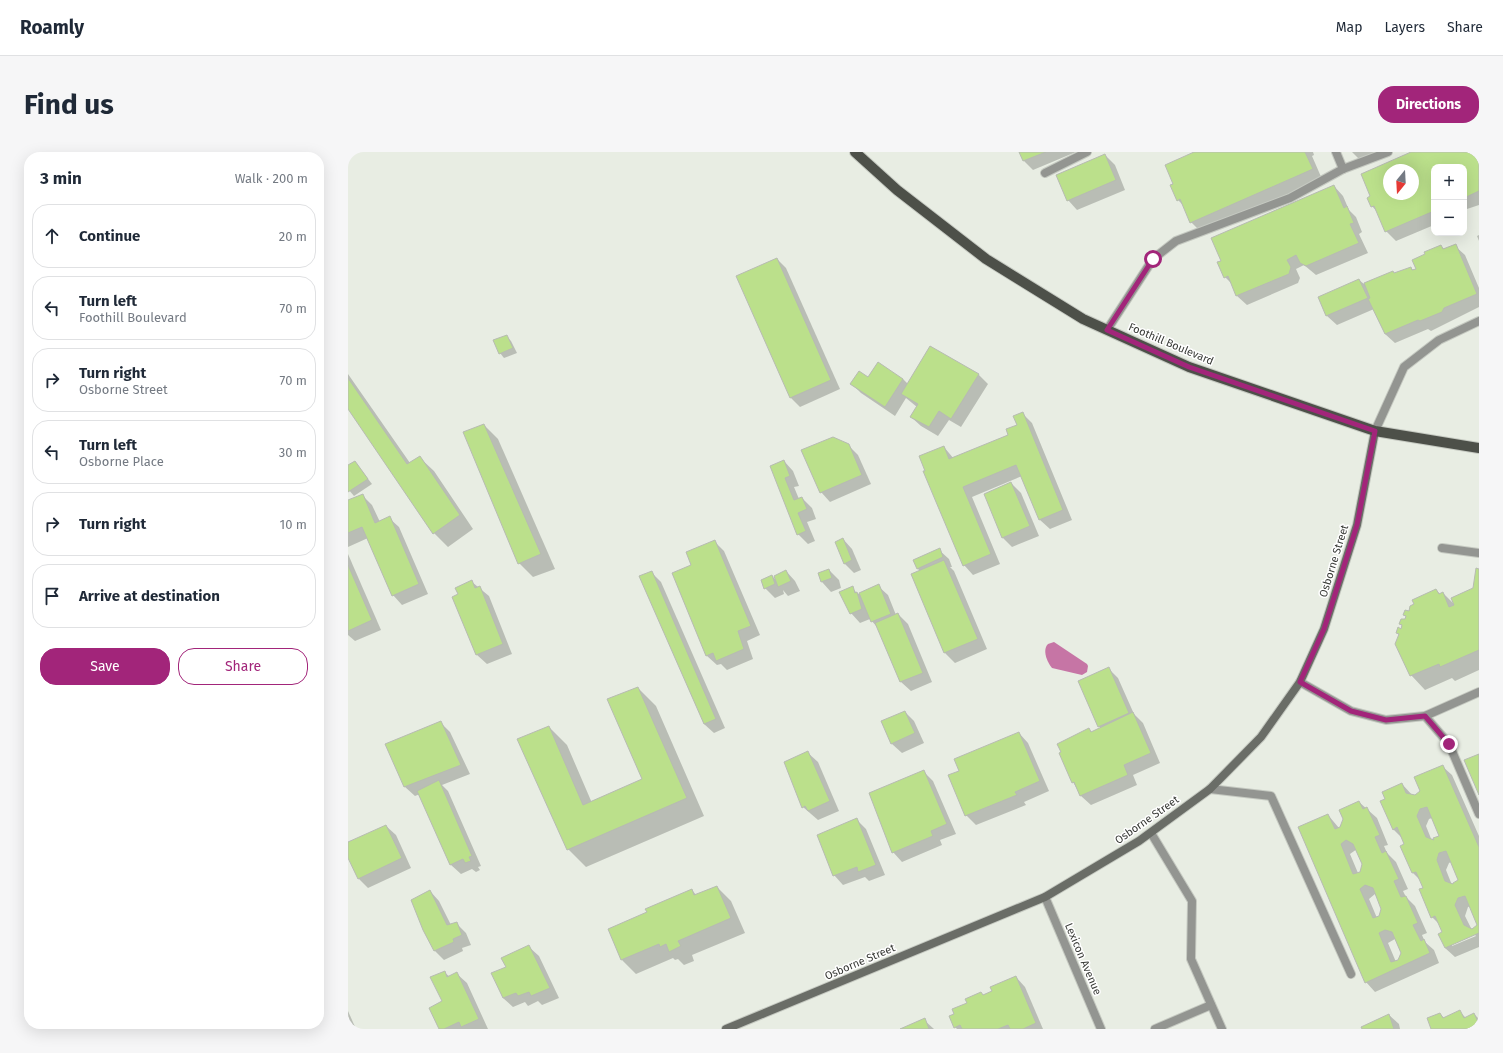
<!DOCTYPE html>
<html lang="en">
<head>
<meta charset="utf-8">
<style>
	body { margin:0; font-family:"Fira Sans",sans-serif; background:#f6f6f7; color:#1f2937 }
	.controls { position:absolute; right:12px; top:12px; display:grid; overflow:hidden; border-radius:8px; box-shadow:0 4px 16px #0002 }
	.controls button { width:36px; height:36px; display:grid; place-items:center; padding:0; border:0; border-bottom:1px solid #e0e1e3; background:#fff; color:#1f2937; font:20px sans-serif }
	.compass { position:absolute; left:1035px; top:12px; width:36px; height:36px; border-radius:50%; background:#fff; box-shadow:0 4px 16px #0002; rotate:198deg }
	.stop { position:absolute; width:12px; height:12px; margin:-9px; border:3px solid #a2257a; border-radius:50%; background:#fff }
	.stop.end { background:#a2257a; border-color:#fff; box-shadow:0 1px 4px #0008 }
	.list { margin:0; padding:0; list-style:none }
	h2 { display:flex; justify-content:space-between; align-items:center; height:52px; margin:0; padding:0 16px; font-size:17px }
	h2 small { font-size:13px; font-weight:400; color:#747a83 }
	.list li { display:grid; grid-template-columns:26px 1fr auto; gap:12px; align-items:center; box-sizing:border-box; height:64px; margin:0 8px 8px; padding:0 8px; border:1px solid #e0e1e3; border-radius:16px }
	.list b { display:block; font-size:15px; white-space:nowrap }
	.list p { margin:0; font-size:13px; white-space:nowrap; color:#747a83 }
	.list em { font-size:13px; font-style:normal; color:#747a83 }
	.actions { display:flex; gap:8px; padding:12px 16px }
	.actions a { flex:1; padding:9px 0; border:1px solid #a2257a; border-radius:16px; text-align:center; font-size:14px; color:#a2257a }
	.actions .main { background:#a2257a; color:#fff }
	.icon { flex:none; width:22px; height:22px; fill:none; stroke:currentColor; stroke-width:2; stroke-linecap:round; stroke-linejoin:round }
	.map { position:relative; flex:none; width:1131px; height:877px; overflow:hidden; border-radius:16px }
	header { display:flex; align-items:center; gap:24px; box-sizing:border-box; height:56px; padding:0 20px; background:#fff; border-bottom:1px solid #e0e1e3 }
	header strong { font-size:19px }
	nav { display:flex; gap:22px; margin-inline-start:auto; font-size:14px }
	.intro { display:flex; align-items:center; justify-content:space-between; box-sizing:border-box; height:96px; padding:0 24px }
	h1 { margin:0; font-size:28px }
	.button { padding:10px 18px; border-radius:16px; background:#a2257a; color:#fff; font-size:14px; font-weight:700 }
	main { display:flex; gap:24px; padding:0 24px }
	aside { flex:1; background:#fff; border-radius:16px; box-shadow:0 4px 16px #0002 }
	.map>svg:first-child { display:block }
	.water { fill:#c675a5 }
	.shadow { fill:#0003; fill-rule:evenodd }
	.building { fill:#bbe08b; stroke:#b7bbb2; fill-rule:evenodd }
	.lines { fill:none; stroke-linecap:round; stroke-linejoin:round }
	.service-casing { stroke:#c5c9c1; stroke-width:10 }
	.minor-casing { stroke:#c5c9c1; stroke-width:10 }
	.secondary-casing { stroke:#c5c9c1; stroke-width:10 }
	.primary-casing { stroke:#c5c9c1; stroke-width:12 }
	.service { stroke:#939591; stroke-width:8 }
	.minor { stroke:#939591; stroke-width:8 }
	.secondary { stroke:#6a6d67; stroke-width:8 }
	.primary { stroke:#4d5049; stroke-width:10 }
	.route { stroke:#a2257a; stroke-width:5 }
	.labels { text-anchor:middle; dominant-baseline:central; stroke-width:3; stroke-linejoin:round; paint-order:stroke }
	.street-label { font-size:11px; fill:#393b37; stroke:#fff }
</style>
</head>
<body>
<header>
<strong>Roamly</strong>
<nav><a>Map</a><a>Layers</a><a>Share</a></nav>
</header>
<div class="intro"><h1>Find us</h1><a class="button">Directions</a></div>
<main>
<aside>
<h2>3 min<small>Walk · 200 m</small></h2>
<ul class="list">
<li><svg class="icon" aria-label="ahead" viewBox="0 0 24 24"><path d="M12 20V5M6 11l6-6 6 6"/></svg><div><b>Continue</b></div><em>20 m</em></li>
<li><svg class="icon" aria-label="left" viewBox="0 0 24 24"><path d="M17 20v-9H6M10 6l-5 5 5 5"/></svg><div><b>Turn left</b><p>Foothill Boulevard</p></div><em>70 m</em></li>
<li><svg class="icon" aria-label="right" viewBox="0 0 24 24"><path d="M7 20v-9h11M14 6l5 5-5 5"/></svg><div><b>Turn right</b><p>Osborne Street</p></div><em>70 m</em></li>
<li><svg class="icon" aria-label="left" viewBox="0 0 24 24"><path d="M17 20v-9H6M10 6l-5 5 5 5"/></svg><div><b>Turn left</b><p>Osborne Place</p></div><em>30 m</em></li>
<li><svg class="icon" aria-label="right" viewBox="0 0 24 24"><path d="M7 20v-9h11M14 6l5 5-5 5"/></svg><div><b>Turn right</b></div><em>10 m</em></li>
<li><svg class="icon" aria-label="arrive" viewBox="0 0 24 24"><path d="M6 21V4h12l-3 4 3 4H6"/></svg><div><b>Arrive at destination</b></div></li>
</ul>
<div class="actions"><a class="main">Save</a><a>Share</a></div>
</aside>
<div class="map">
<svg width="1131" height="877" viewBox="0 0 1131 877">
	<rect width="100%" height="100%" fill="#e8ede3"/>
	<path class="water" d="M 706,490 L 739,512 L 740,514 L 739,520 L 734,523 L 704,516 C 699,510 694,498 700,492 Z"/>
	<g class="shadow">
		<polygon points="671,0 728,0 685,18 675,8"/>
		<polygon points="849,0 965,0 966,3 964,4 974,27 853,80 843,70 837,55 830,48 823,34"/>
		<polygon points="1004,0 1037,0 1014,10"/>
		<path d="M 1066,0 L 1131,0 L 1131,53 L 1116,58 L 1116,15 L 1086,15 L 1086,73 L 1048,89 L 1038,79 L 1030,61 L 1024,54 L 1024,45 L 1014,22 ZM 1041,18 L 1065,18 L 1065,42 L 1041,42 Z"/>
		<polygon points="757,3 767,13 777,38 729,58 720,48"/>
		<polygon points="986,34 995,44 1001,58 1008,65 1014,80 1011,82 1020,101 968,123 956,113 948,117 952,126 950,131 899,153 889,144 884,132 877,125"/>
		<polygon points="1131,83 1131,89 1129,84"/>
		<polygon points="1093,94 1097,98 1107,94 1117,103 1131,136 1131,155 1083,179 1080,177 1047,191 1037,182 1026,157 989,173 979,164 971,146 1011,128 1016,132 1045,120 1047,122 1063,116 1066,119 1069,117"/>
		<polygon points="429,107 438,116 492,237 452,255 443,246"/>
		<polygon points="158,184 163,189 169,201 156,206 152,201"/>
		<polygon points="0,222 62,311 71,305 86,319 125,377 100,395 86,381 0,255"/>
		<polygon points="630,222 640,232 613,275 601,268 590,284 573,274 563,265 569,255 558,246 547,264 513,241 504,232 521,227 555,227 560,232"/>
		<polygon points="674,261 684,271 724,368 702,377 692,368 674,324 624,345 652,412 625,423 616,413 596,295 606,307 661,283 670,273"/>
		<polygon points="136,273 150,287 207,417 185,425 171,411"/>
		<polygon points="500,293 510,303 523,332 482,350 473,340"/>
		<polygon points="436,309 445,319 451,334 446,335 451,347 454,346 464,356 468,367 459,370 467,389 460,392 450,382 424,314"/>
		<polygon points="7,310 24,332 6,344 0,337 0,314"/>
		<polygon points="663,331 673,341 691,384 664,395 655,386"/>
		<polygon points="14,343 24,353 32,370 41,366 51,375 80,442 54,453 45,443 20,386 0,395 0,350"/>
		<polygon points="495,387 504,397 513,418 506,421 496,411"/>
		<polygon points="367,390 376,399 412,483 399,489 405,507 379,518 373,512 369,513 359,504 325,422 345,413"/>
		<polygon points="591,398 601,407 604,415 602,415 606,419 639,497 607,511 597,501 565,422 572,419 569,416"/>
		<polygon points="0,402 33,478 7,489 0,483"/>
		<polygon points="481,418 491,428 493,436 483,440 474,430 471,421"/>
		<polygon points="1131,418 1131,518 1107,529 1104,526 1077,538 1063,523 1051,483 1049,481 1054,478 1055,474 1052,472 1058,468 1059,465 1056,463 1088,438 1092,442 1095,441 1108,454 1126,437"/>
		<polygon points="438,419 447,429 452,439 440,444 435,438 436,442 427,446 417,436 424,424 429,429"/>
		<polygon points="303,420 313,430 377,576 366,581 356,572"/>
		<polygon points="124,430 141,444 164,502 139,512 129,503 105,446 112,443"/>
		<polygon points="530,434 540,443 548,463 550,462 560,472 584,530 563,539 553,530 530,476 522,467 512,471 503,461 504,436 510,442"/>
		<polygon points="760,516 770,526 786,562 795,571 812,611 785,623 789,633 743,653 733,644 725,630 741,577 744,581 753,577 751,574"/>
		<polygon points="290,536 308,554 356,664 238,715 220,697 201,575 219,593 244,651 295,628"/>
		<polygon points="557,560 566,569 576,591 554,601 544,592 534,570"/>
		<polygon points="93,571 102,580 122,622 94,633 100,639 133,714 130,715 132,718 128,720 124,717 113,722 103,713 72,642 67,644 57,635 39,593"/>
		<polygon points="671,581 680,591 701,639 676,650 678,653 628,673 618,663 612,619"/>
		<polygon points="460,601 470,610 491,659 470,668 455,655"/>
		<path d="M 1094,614 L 1104,623 L 1131,684 L 1131,795 L 1107,805 L 1097,796 L 1096,780 L 1092,773 L 1084,765 L 1077,736 L 1073,729 L 1065,721 L 1055,687 L 1045,677 L 1039,647 L 1054,632 L 1066,645 L 1073,640 ZM 1084,666 L 1092,684 L 1087,690 L 1084,689 L 1078,674 L 1081,667 ZM 1103,710 L 1112,729 L 1107,734 L 1104,733 L 1098,718 L 1101,711 ZM 1123,754 L 1130,774 L 1124,778 L 1117,764 L 1120,755 ZM 1126,782 L 1128,784 L 1104,794 L 1104,792 Z"/>
		<polygon points="575,619 585,629 608,682 592,688 594,693 554,710 545,700"/>
		<path d="M 1011,650 L 1029,666 L 1040,693 L 1036,694 L 1039,701 L 1048,710 L 1060,737 L 1055,739 L 1058,745 L 1067,754 L 1079,781 L 1074,783 L 1077,790 L 1086,798 L 1091,811 L 1027,840 L 1018,830 L 980,663 L 991,676 ZM 1009,697 L 1015,712 L 1012,721 L 1010,721 L 1002,702 ZM 1027,742 L 1035,757 L 1031,765 L 1029,766 L 1021,747 ZM 1047,787 L 1054,801 L 1051,809 L 1048,810 L 1040,791 Z"/>
		<polygon points="509,668 518,677 537,723 521,729 517,725 495,733 486,723"/>
		<polygon points="38,674 48,683 63,716 20,736 11,727 0,704 0,691"/>
		<polygon points="369,735 383,749 397,781 344,803 346,809 336,813 330,807 327,808 325,806 288,822 274,808 300,761 344,738 349,744"/>
		<polygon points="82,739 91,749 103,773 108,771 118,781 123,793 114,796 115,799 96,808 86,798"/>
		<polygon points="181,795 191,804 211,846 194,853 190,849 180,854 177,850 165,855 155,846 145,822 159,816"/>
		<polygon points="96,820 102,825 109,822 119,831 140,877 92,877"/>
		<polygon points="668,825 677,835 695,877 609,877 607,875 636,844"/>
		<polygon points="0,859 8,877 0,877"/>
		<polygon points="1112,860 1118,866 1126,862 1131,867 1131,877 1085,877 1092,862 1096,866"/>
		<polygon points="1041,863 1051,872 1052,877 1015,877"/>
		<polygon points="576,868 586,877 554,877"/>
	</g>
	<g class="building">
		<polygon points="671,0 698,0 675,9"/>
		<polygon points="846,0 957,0 965,17 842,71 832,47 829,49 822,33 825,32 817,13"/>
		<path d="M 1063,0 L 1131,0 L 1131,39 L 1116,46 L 1116,15 L 1086,15 L 1086,59 L 1037,80 L 1026,54 L 1023,55 L 1019,46 L 1022,44 L 1013,22 ZM 1041,18 L 1065,18 L 1065,42 L 1041,42 Z"/>
		<polygon points="757,2 768,28 719,49 708,23"/>
		<polygon points="986,33 996,56 999,54 1006,71 1002,72 1011,91 958,114 952,111 948,103 939,108 943,115 941,122 888,144 880,124 876,126 869,110 873,109 863,86"/>
		<polygon points="1108,92 1129,142 1096,156 1094,160 1072,169 1070,168 1037,182 1020,147 1022,146 1016,131 1045,119 1046,121 1063,115 1064,118 1068,117 1064,108 1077,102 1076,100 1093,93 1095,97"/>
		<polygon points="429,106 483,228 442,246 388,124"/>
		<polygon points="1011,127 1020,146 978,164 970,145"/>
		<polygon points="159,183 165,196 151,202 145,188"/>
		<polygon points="582,194 631,222 603,267 591,259 581,275 562,265 570,252 553,242"/>
		<polygon points="530,210 555,227 537,255 502,232 511,219 520,225"/>
		<polygon points="0,226 59,312 72,304 112,363 85,382 0,257"/>
		<polygon points="675,260 715,358 691,368 668,313 615,335 643,402 615,414 575,319 577,319 571,304 596,294 601,307 660,283 658,277 669,273 665,264"/>
		<polygon points="136,272 193,402 170,412 115,280"/>
		<polygon points="485,285 501,292 514,323 472,341 453,298"/>
		<polygon points="436,308 442,324 437,326 446,348 454,345 459,357 450,361 458,379 449,383 422,314"/>
		<polygon points="7,309 20,327 0,340 0,313"/>
		<polygon points="663,330 682,374 654,386 636,342"/>
		<polygon points="15,342 27,371 42,364 71,432 44,444 14,375 0,381 0,348"/>
		<polygon points="495,386 504,408 496,412 487,390"/>
		<polygon points="367,388 403,474 390,479 396,497 368,509 365,501 358,504 324,421 343,413 338,400"/>
		<polygon points="592,396 595,405 569,417 565,408"/>
		<polygon points="596,408 630,487 596,501 563,422"/>
		<polygon points="0,413 24,468 0,479"/>
		<polygon points="1128,416 1131,417 1131,498 1092,515 1091,512 1062,524 1047,492 1051,482 1048,481 1050,475 1053,477 1054,473 1051,472 1053,467 1057,467 1058,464 1055,463 1057,458 1061,459 1062,454 1066,452 1064,448 1088,437 1091,442 1095,440 1101,455 1106,453 1103,446 1125,436"/>
		<polygon points="481,417 484,426 473,430 470,421"/>
		<polygon points="438,418 443,429 430,435 426,424"/>
		<polygon points="304,419 368,567 356,572 291,424"/>
		<polygon points="424,423 427,432 416,437 413,428"/>
		<polygon points="124,428 127,436 132,434 155,492 128,503 104,445 110,442 107,436"/>
		<polygon points="531,432 543,462 523,470 511,441"/>
		<polygon points="505,434 507,441 509,440 514,457 502,462 491,440"/>
		<polygon points="550,461 575,521 552,530 527,471"/>
		<polygon points="761,515 781,561 750,575 730,529"/>
		<polygon points="290,535 339,646 219,698 169,587 201,574 235,653 294,627 259,547"/>
		<polygon points="557,559 567,581 543,592 533,569"/>
		<polygon points="785,560 803,601 776,613 780,623 732,644 726,630 724,631 711,601 713,600 709,592 741,576 743,580"/>
		<polygon points="93,569 113,613 56,635 37,592"/>
		<polygon points="671,580 692,629 667,640 669,643 617,664 600,623 611,619 606,607"/>
		<polygon points="460,599 482,649 460,659 457,654 454,656 436,610"/>
		<polygon points="1131,602 1131,643 1116,608"/>
		<path d="M 1095,613 L 1131,695 L 1131,781 L 1097,796 L 1090,782 L 1094,780 L 1087,764 L 1083,766 L 1071,737 L 1075,736 L 1068,720 L 1064,721 L 1052,694 L 1056,692 L 1049,675 L 1045,678 L 1032,649 L 1037,647 L 1034,640 L 1054,631 L 1058,641 L 1067,643 L 1072,639 L 1066,625 ZM 1079,655 L 1091,684 L 1085,686 L 1086,688 L 1078,685 L 1069,664 L 1072,657 ZM 1098,699 L 1110,728 L 1105,731 L 1105,732 L 1097,729 L 1089,708 L 1091,701 ZM 1117,744 L 1129,773 L 1124,777 L 1116,773 L 1107,753 L 1110,746 Z"/>
		<polygon points="576,618 599,672 583,679 585,684 544,701 521,641"/>
		<polygon points="91,628 124,704 121,705 123,709 117,711 115,707 102,713 69,639"/>
		<path d="M 1011,649 L 1015,657 L 1019,655 L 1032,683 L 1027,685 L 1034,701 L 1038,699 L 1051,727 L 1046,729 L 1053,745 L 1058,744 L 1070,771 L 1065,773 L 1073,789 L 1076,787 L 1082,801 L 1017,831 L 950,675 L 980,662 L 987,677 L 992,675 L 995,667 L 991,658 ZM 998,688 L 1005,692 L 1014,712 L 1012,720 L 1005,722 L 993,692 ZM 1017,733 L 1025,736 L 1033,757 L 1031,764 L 1025,766 L 1012,737 ZM 1037,778 L 1044,780 L 1053,801 L 1050,808 L 1043,810 L 1031,781 Z"/>
		<polygon points="509,666 528,713 510,720 509,715 485,724 469,683"/>
		<polygon points="38,673 54,706 10,727 0,706 0,690"/>
		<polygon points="369,734 383,766 330,789 333,794 321,800 318,792 312,795 311,792 273,808 260,777 299,760 297,757 344,737 346,743"/>
		<polygon points="82,738 99,773 109,770 114,783 105,787 106,790 86,799 75,778 63,748"/>
		<polygon points="181,793 202,836 183,844 181,840 170,844 168,841 155,846 143,821 158,815 153,806"/>
		<polygon points="97,819 99,825 109,820 131,867 113,875 111,870 96,877 91,877 81,856 94,849 82,825"/>
		<polygon points="668,824 688,871 675,877 662,877 660,873 650,877 614,877 612,873 606,876 601,864 606,862 604,857 619,851 617,847 633,840 635,843 644,839 642,835"/>
		<polygon points="1112,858 1116,866 1126,861 1131,872 1131,877 1083,877 1079,866 1092,861 1095,866"/>
		<polygon points="1041,862 1046,877 1014,877 1013,875"/>
		<polygon points="577,866 581,877 552,877"/>
	</g>
	<g class="lines">
		<g class="service-casing">
			<g id="service">
				<polyline points="988,0 995,17 1040,0"/>
				<polyline points="697,21 739,0"/>
				<polyline points="759,178 805,107 828,89 942,46 995,17"/>
				<polyline points="1027,279 1056,215 1091,188 1131,169"/>
				<polyline points="1094,396 1131,401"/>
				<polyline points="1077,564 1101,592 1131,662"/>
				<polyline points="862,637 923,644 1003,822"/>
				<polyline points="803,681 844,749 843,807 874,877"/>
				<polyline points="807,877 863,853"/>
			</g>
		</g>
		<g class="minor-casing">
			<g id="minor">
				<polyline points="952,530 1003,559 1038,568 1077,564 1131,540"/>
				<polyline points="697,745 753,877"/>
			</g>
		</g>
		<g class="secondary-casing">
			<polyline id="secondary" points="378,877 697,745 791,689 862,637 913,585 952,530 976,477 1009,373 1027,279"/>
		</g>
		<g class="primary-casing">
			<polyline id="primary" points="507,0 549,38 638,107 735,167 841,215 1027,279 1131,296"/>
		</g>
		<use href="#service" class="service"/>
		<use href="#minor" class="minor"/>
		<use href="#secondary" class="secondary"/>
		<use href="#primary" class="primary"/>
	</g>
	<g class="lines">
		<polyline class="route" points="805,107 759,178 841,215 1027,279 1009,373 976,477 952,530 1003,559 1038,568 1077,564 1101,592"/>
	</g>
	<g class="labels">
		<g class="street-label">
			<text transform="translate(823 192) rotate(23)">Foothill Boulevard</text>
			<text transform="translate(986 409) rotate(-73)">Osborne Street</text>
			<text transform="translate(799 668) rotate(-35)">Osborne Street</text>
			<text transform="translate(735 807) rotate(67)">Lexicon Avenue</text>
			<text transform="translate(512 810) rotate(-23)">Osborne Street</text>
		</g>
	</g>
</svg>
<div class="controls">
<button>+</button>
<button>−</button>
</div>
<svg class="compass" viewBox="-18 -18 36 36"><path d="M0-13l5 13h-10z" fill="#e53935"/><path d="M0 13l5-13h-10z" fill="#747a83"/></svg>
<div class="stop" style="left:805px;top:107px"></div>
<div class="stop end" style="left:1101px;top:592px"></div>
</div>
</main>
</body>
</html>
